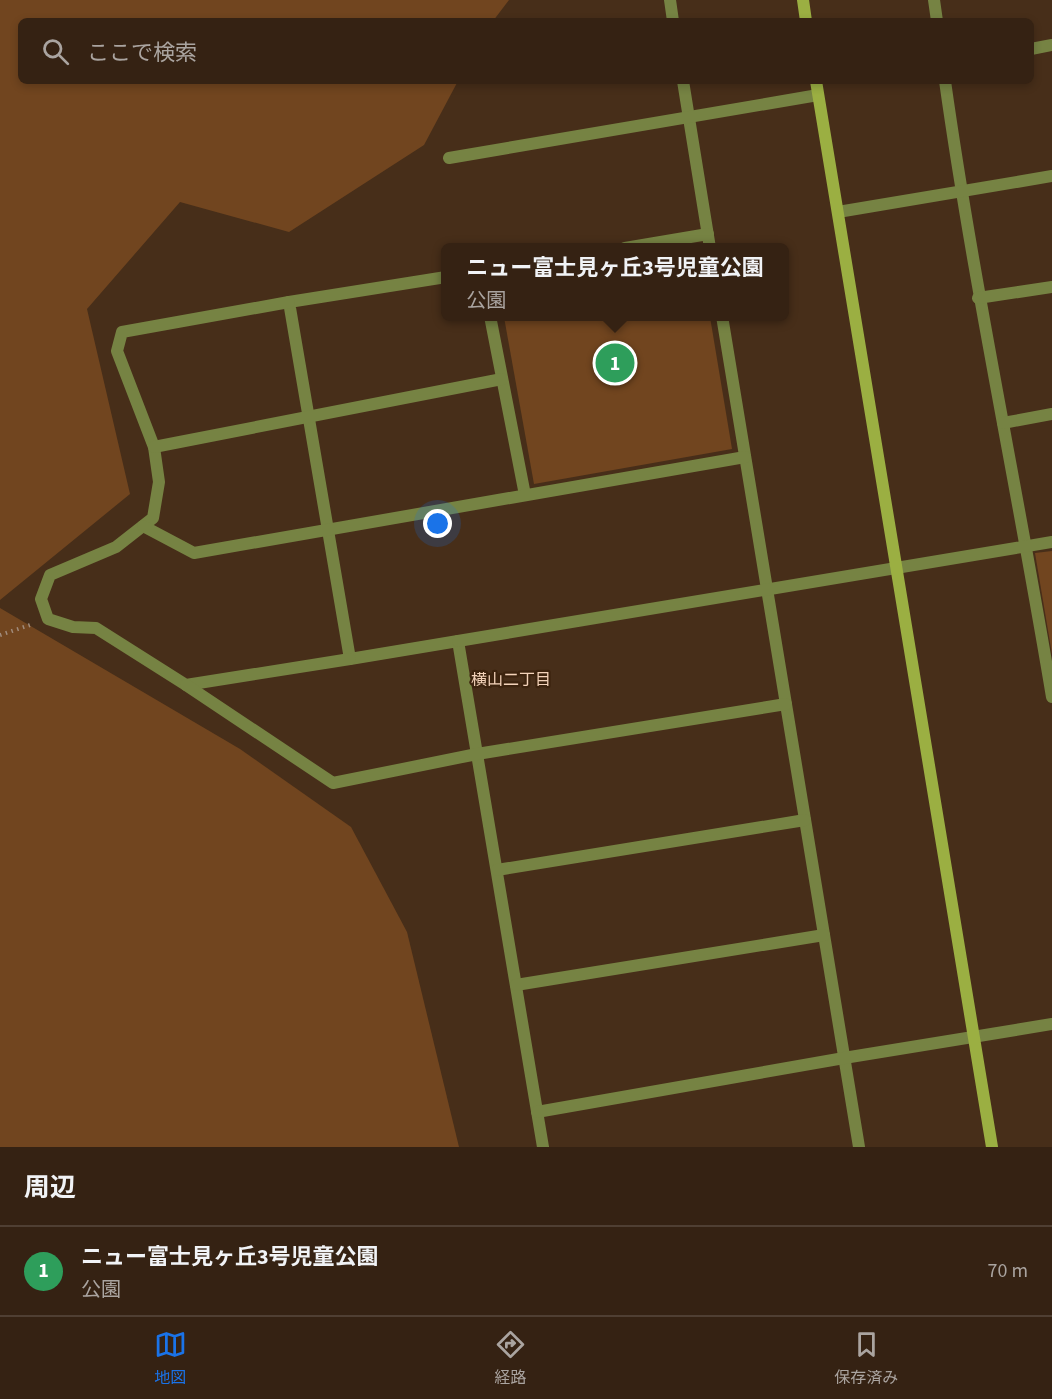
<!DOCTYPE html>
<html lang="ja">
<head>
<meta charset="utf-8">
<style>
	body { margin:0; font-family:"Source Sans 3","Noto Sans JP",sans-serif; background:#402f21; color:#f1f3f6 }
	.you { position:absolute; left:438px; top:524px; width:21px; height:21px; margin:-15px; border:4px solid #fff; border-radius:50%; background:#1a73e8; box-shadow:0 0 0 9px #1a73e833 }
	.badge { display:grid; place-items:center; width:39px; height:39px; border-radius:50%; background:#1a73e8; color:#fff; font-size:20px; font-weight:700 }
	.pin { position:absolute; translate:-50% -50%; border:3px solid #fff; box-shadow:0 2px 6px #0006 }
	.popup { position:absolute; left:441px; top:243px; width:348px; height:78px; box-sizing:border-box; display:grid; place-content:center; border-radius:9px; background:#352213; filter:drop-shadow(0 2px 4px #0005); font-size:20px; white-space:nowrap; color:#aaa4a0 }
	.popup b { font-size:22px; color:#f1f3f6 }
	.popup::after { content:''; position:absolute; left:50%; top:100%; margin-left:-12px; border:12px solid transparent; border-top-color:#352213 }
	.list { margin:0; padding:0; list-style:none }
	h2 { display:flex; justify-content:space-between; align-items:center; height:78px; margin:0; padding:0 24px; font-size:26px }
	h2 small { font-size:20px; font-weight:400; color:#aaa4a0 }
	.list li { display:grid; grid-template-columns:39px 1fr auto; gap:18px; align-items:center; box-sizing:border-box; height:90px; padding:0 24px; border-top:2px solid #4f3f33 }
	.list b { display:block; font-size:22px; white-space:nowrap }
	.list p { margin:0; font-size:20px; white-space:nowrap; color:#aaa4a0 }
	.list em { font-size:20px; font-style:normal; color:#aaa4a0 }
	.icon { flex:none; width:33px; height:33px; fill:none; stroke:currentColor; stroke-width:2; stroke-linecap:round; stroke-linejoin:round }
	.map { position:relative; flex:none; width:1052px; height:1147px; overflow:hidden }
	.search { position:absolute; background:#352213; box-shadow:0 3px 9px #0003; left:18px; right:18px; top:18px; height:66px; display:flex; align-items:center; gap:15px; box-sizing:border-box; padding:0 21px; border-radius:9px; color:#aaa4a0; font-size:22px }
	.sheet { height:168px; background:#352213 }
	nav { display:flex; justify-content:space-around; align-items:center; box-sizing:border-box; height:84px; border-top:2px solid #4f3f33; background:#352213; font-size:16px; color:#aaa4a0 }
	nav a { display:grid; justify-items:center; gap:3px }
	nav .on { color:#1a73e8 }
	.map>svg:first-child { display:block }
	.green { fill:#71451f }
	.lines { fill:none; stroke-linecap:round; stroke-linejoin:round }
	.path { stroke:#a18c7c; stroke-width:4; stroke-dasharray:1.5 4.5; stroke-linecap:butt }
	.street { stroke:#768343; stroke-width:12 }
	.secondary { stroke:#9baf42; stroke-width:12 }
	.labels { text-anchor:middle; dominant-baseline:central; stroke-width:4.5; stroke-linejoin:round; paint-order:stroke }
	.neighbourhood-label { font-size:16px; fill:#f3d2b9; stroke:#3c230e }
</style>
</head>
<body>
<div class="map">
<svg width="1052" height="1147" viewBox="0 0 1052 1147">
	<rect width="100%" height="100%" fill="#472e19"/>
	<g class="green">
		<polygon points="0,0 509,0 493,21 21,21 21,81 458,81 424,145 289,232 180,202 87,309 130,494 0,600"/>
		<polygon points="504,317 710,317 732,449 534,484"/>
		<polygon points="1052,551 1052,654 1035,553"/>
		<polygon points="0,608 240,749 351,827 407,932 459,1147 0,1147"/>
	</g>
	<g class="lines">
		<polyline class="path" points="0,635 33,624"/>
		<g class="street">
			<polyline points="670,0 673,21"/>
			<polyline points="934,0 937,21"/>
			<polyline points="1031,49 1052,45"/>
			<polyline points="683,81 710,248"/>
			<path d="M 945,81 C 974,287 1018,491 1052,697"/>
			<polyline points="449,158 818,95"/>
			<polyline points="838,212 1052,176"/>
			<polyline points="625,248 708,234"/>
			<polyline points="446,277 289,302 350,659 458,641 543,1147"/>
			<polyline points="978,298 1052,287"/>
			<polyline points="289,302 122,332 117,351 154,447 159,482 153,518 116,547 50,575 41,599 48,619 73,627 96,628 186,685 350,659"/>
			<polyline points="490,316 525,495"/>
			<polyline points="722,316 859,1147"/>
			<polyline points="1003,423 1052,414"/>
			<polyline points="154,447 502,379"/>
			<polyline points="143,526 194,553 745,457"/>
			<polyline points="458,641 1052,542"/>
			<polyline points="186,685 333,783 477,754 786,704"/>
			<polyline points="497,870 805,820"/>
			<polyline points="516,985 824,935"/>
			<polyline points="537,1112 844,1058 1052,1024"/>
		</g>
		<g class="secondary">
			<polyline points="803,0 806,21"/>
			<polyline points="816,81 992,1147"/>
		</g>
	</g>
	<g class="labels">
		<g class="neighbourhood-label">
			<text x="511" y="680">横山二丁目</text>
		</g>
	</g>
</svg>
<div class="you"></div>
<div class="pin badge" style="left:615px;top:363px;background:#2e9e5b">1</div>
<div class="popup"><b>ニュー富士見ヶ丘3号児童公園</b>公園</div>
<div class="search"><svg class="icon" aria-label="search" viewBox="0 0 24 24"><circle cx="10" cy="10" r="6"/><path d="M15 15l6 6"/></svg>ここで検索</div>
</div>
<section class="sheet">
<h2>周辺<small></small></h2>
<ul class="list">
<li><span class="badge" style="background:#2e9e5b">1</span><div><b>ニュー富士見ヶ丘3号児童公園</b><p>公園</p></div><em>70 m</em></li>
</ul>
</section>
<nav>
<a class="on"><svg class="icon" aria-label="map" viewBox="0 0 24 24"><path d="M3 6l6-2 6 2 6-2v14l-6 2-6-2-6 2zM9 4v14M15 6v14"/></svg>地図</a>
<a><svg class="icon" aria-label="directions" viewBox="0 0 24 24"><path d="M12 3l9 9-9 9-9-9zM9 14v-3h6M13 9l2 2-2 2"/></svg>経路</a>
<a><svg class="icon" aria-label="saved" viewBox="0 0 24 24"><path d="M7 4h10v16l-5-4-5 4z"/></svg>保存済み</a>
</nav>
</body>
</html>
